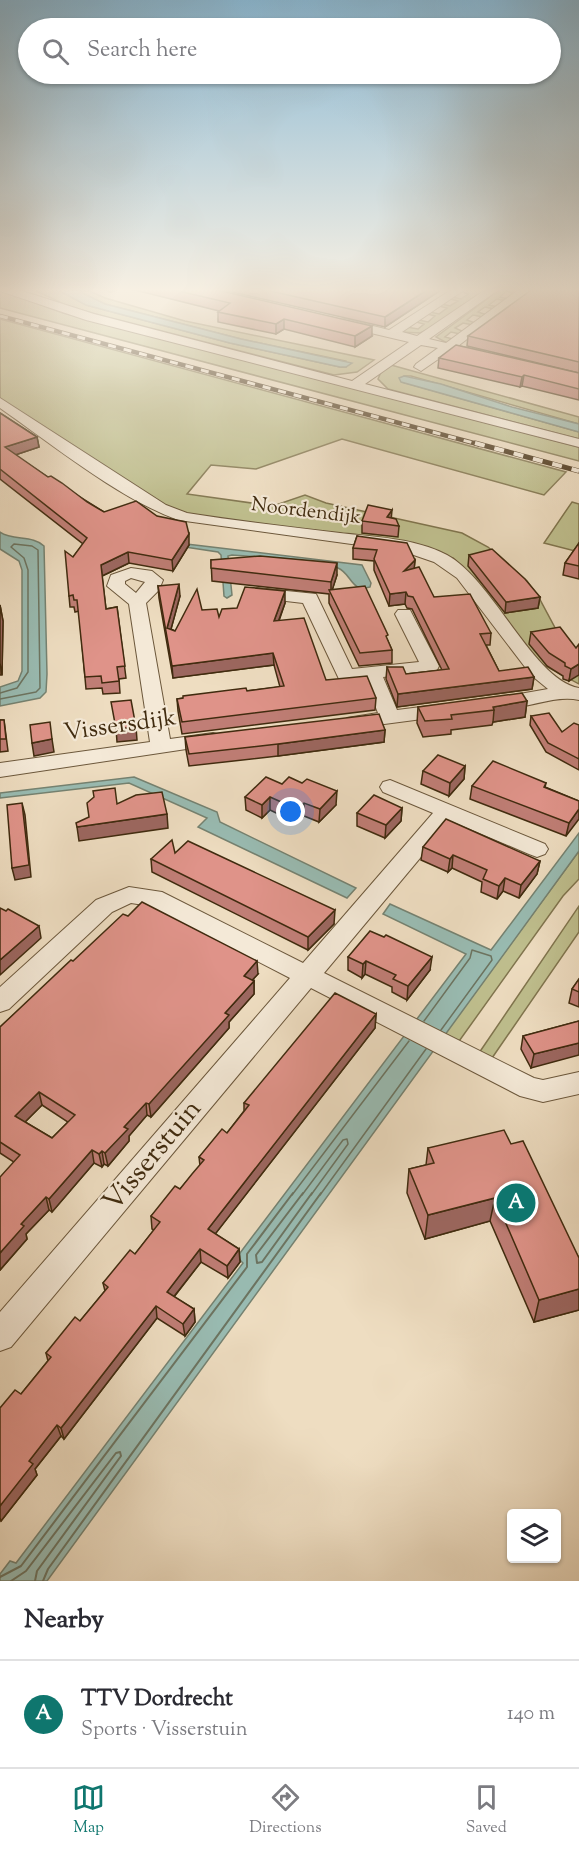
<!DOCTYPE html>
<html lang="en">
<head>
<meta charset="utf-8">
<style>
	body { margin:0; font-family:"Sorts Mill Goudy",serif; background:#f7f7f7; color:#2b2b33 }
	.controls { position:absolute; right:18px; bottom:18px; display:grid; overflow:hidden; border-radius:6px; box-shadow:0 2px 4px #0004 }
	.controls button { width:54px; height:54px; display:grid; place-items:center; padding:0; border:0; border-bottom:2px solid #e1e1e2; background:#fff; color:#2b2b33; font:30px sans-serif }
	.you { position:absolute; left:291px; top:812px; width:21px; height:21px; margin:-15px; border:4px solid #fff; border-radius:50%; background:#1a73e8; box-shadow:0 0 0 9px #1a73e833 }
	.badge { display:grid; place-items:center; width:39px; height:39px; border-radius:50%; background:#0f766e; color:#fff; font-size:20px; font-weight:700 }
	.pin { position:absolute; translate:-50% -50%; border:3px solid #fff; box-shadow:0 2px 6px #0006 }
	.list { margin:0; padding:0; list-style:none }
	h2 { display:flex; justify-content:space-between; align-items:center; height:78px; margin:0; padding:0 24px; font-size:26px }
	h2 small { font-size:20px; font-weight:400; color:#7c7c81 }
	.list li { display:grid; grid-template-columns:39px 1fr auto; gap:18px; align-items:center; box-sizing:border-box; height:108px; padding:0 24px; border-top:2px solid #e1e1e2 }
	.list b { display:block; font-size:22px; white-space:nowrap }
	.list p { margin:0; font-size:20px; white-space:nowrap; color:#7c7c81 }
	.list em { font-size:20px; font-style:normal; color:#7c7c81 }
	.icon { flex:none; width:33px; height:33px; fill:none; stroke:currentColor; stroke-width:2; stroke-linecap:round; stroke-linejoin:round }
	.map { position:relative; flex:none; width:579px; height:1581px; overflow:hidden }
	.search { position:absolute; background:#fff; box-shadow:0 2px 4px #0004; left:18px; right:18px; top:18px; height:66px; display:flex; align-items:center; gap:15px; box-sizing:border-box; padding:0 21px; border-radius:33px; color:#7c7c81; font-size:22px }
	.sheet { height:186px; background:#fff }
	nav { display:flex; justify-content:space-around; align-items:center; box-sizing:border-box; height:84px; border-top:2px solid #e1e1e2; background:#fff; font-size:16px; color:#7c7c81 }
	nav a { display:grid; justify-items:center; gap:3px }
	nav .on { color:#0f766e }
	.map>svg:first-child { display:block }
	.green { fill:#bfbf8e; stroke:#80754e; stroke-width:1.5 }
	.water { fill:#99bcb3; stroke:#758271; stroke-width:1.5 }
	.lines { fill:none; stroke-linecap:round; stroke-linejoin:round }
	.shore-far1 { stroke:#6c7461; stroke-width:1.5 }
	.shore { stroke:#6c7461; stroke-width:2 }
	.minor-casing { stroke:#6c583c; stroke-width:2 }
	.minor { fill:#f4e9d7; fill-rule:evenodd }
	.rail-far1-casing { stroke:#402b0f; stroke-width:4.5 }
	.rail-casing { stroke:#402b0f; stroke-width:5 }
	.rail-far1 { stroke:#f4e9d7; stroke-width:3; stroke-dasharray:8; stroke-linecap:butt }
	.rail { stroke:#f4e9d7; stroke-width:4; stroke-dasharray:10; stroke-linecap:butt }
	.wall { fill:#c07e76; stroke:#402b0f; stroke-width:1.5; fill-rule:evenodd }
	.shaded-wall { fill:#9c6760; stroke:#402b0f; stroke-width:1.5 }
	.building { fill:#df9389; stroke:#402b0f; stroke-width:1.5; fill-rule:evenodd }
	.labels { text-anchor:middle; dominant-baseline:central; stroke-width:4.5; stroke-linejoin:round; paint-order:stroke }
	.far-street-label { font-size:20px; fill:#402b0f; stroke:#f4e9d7 }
	.street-label { font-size:24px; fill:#402b0f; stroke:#f4e9d7 }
	.near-street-label { font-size:28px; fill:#402b0f; stroke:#f4e9d7 }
</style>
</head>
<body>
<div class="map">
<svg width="579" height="1581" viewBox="0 0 579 1581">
	<rect width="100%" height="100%" fill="#eeddc1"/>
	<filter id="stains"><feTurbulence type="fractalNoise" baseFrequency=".00333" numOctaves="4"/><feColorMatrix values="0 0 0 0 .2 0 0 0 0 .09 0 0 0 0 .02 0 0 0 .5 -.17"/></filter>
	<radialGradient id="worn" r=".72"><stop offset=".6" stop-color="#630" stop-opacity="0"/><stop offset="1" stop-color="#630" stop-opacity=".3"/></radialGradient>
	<g class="green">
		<polygon points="30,288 54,288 86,305 116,313 230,343 340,367 346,367 346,361 241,339 105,304 72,288 83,288 105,298 185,321 374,360 357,372 334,375 92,313 66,305"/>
		<polygon points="477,288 487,288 429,329 420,333 400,332 407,327 418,329 424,324 416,322 419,320 428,322 435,316 427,314 430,312 439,314 447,308 439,306 442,304 450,306 458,301 450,299 453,297 461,299 468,294 461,291 462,289 472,291"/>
		<polygon points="502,288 512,288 511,289 520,291 516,294 506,291 500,297 509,299 506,301 497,299 489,305 498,307 494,309 485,307 478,312 487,315 483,317 473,315 467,320 475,323 473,325 463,323 455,328 464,332 460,334 451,332 445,337 453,339 447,343 436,337"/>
		<polygon points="0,290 63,313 579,447 579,461 0,308"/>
		<polygon points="0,319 566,472 544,495 342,439 256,469 211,465 187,494 273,506 305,495 326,503 462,533 488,547 527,581 538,596 559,635 579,658 579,684 534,660 498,614 476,579 453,558 381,538 194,517 165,507 0,399"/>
		<polygon points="391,365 579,417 579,424 411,376 404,376 402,382 579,432 579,439 388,389 378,379 381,372"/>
		<polygon points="572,502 579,504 579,552 544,543"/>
		<polygon points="579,851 579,879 563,896 457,1044 443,1036"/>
		<polygon points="579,906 579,932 492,1058 479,1053"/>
	</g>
	<g class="water">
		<polygon points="54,288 72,288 105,304 241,339 352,363 346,367 340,367 230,343 116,313 86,305"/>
		<polygon points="404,376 441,384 512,407 579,424 579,432 401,382 399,378"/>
		<path d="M 0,532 C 13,541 33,535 44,546 L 47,674 L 46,692 L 40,698 L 0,706 L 0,687 L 18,681 L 22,671 L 22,570 L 19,561 L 0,549 Z"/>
		<path d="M 145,541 L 178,543 L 362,565 L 371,583 L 370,587 C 351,593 352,574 338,568 C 317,559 258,557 232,555 L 228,556 L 232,595 L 227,598 L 224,596 L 221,555 L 218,552 Z"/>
		<polygon points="134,777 217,812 220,822 356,888 347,898 198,827 207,818 129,783 0,798 0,793"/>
		<polygon points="579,833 579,851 47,1581 0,1581 0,1574 10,1561 16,1563 243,1263 237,1257 466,954 383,914 390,904 491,950"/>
	</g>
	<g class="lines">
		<g class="shore-far1">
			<polyline points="0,693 17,688 28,672 28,570 24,558 11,547 14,544 32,546 38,550 40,688 36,692 0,699"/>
			<polyline points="424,1021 470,958 472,950 491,956 492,960 441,1030"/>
			<polyline points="292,1195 409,1041"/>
			<polyline points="302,1195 343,1140 347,1139 348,1144 311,1195"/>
			<polyline points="320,1195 426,1049"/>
		</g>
		<g class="shore">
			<polyline points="303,1193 256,1255 257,1263 262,1262 312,1193"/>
			<polyline points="0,1577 21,1566 247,1267 247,1254 293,1193"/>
			<polyline points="11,1581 26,1571 116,1453 120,1452 121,1456 37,1571 35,1581"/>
			<polyline points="43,1581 48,1569 321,1193"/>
		</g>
		<g class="minor-casing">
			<g id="minor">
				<polygon points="0,288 13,288 94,314 352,381 409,342 341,326 341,320 345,319 389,330 454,288 467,288 402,332 417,336 488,288 501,288 429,339 446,343 521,288 534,288 458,346 483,351 484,354 483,357 478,358 450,351 421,371 414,367 416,364 438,348 421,345 365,384 579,439 579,447 86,320 0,291"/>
				<path d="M 0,398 L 166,505 L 187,513 C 238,521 289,527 340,533 C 375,537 415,538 447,555 C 494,581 533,680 579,688 L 579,700 C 550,694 519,714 490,707 L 487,703 L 490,699 L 548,689 L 531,675 L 457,578 L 434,562 L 402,551 L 178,520 C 118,498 53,445 0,408 Z"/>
				<path d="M 131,568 L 152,571 L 163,580 L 159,590 L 146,603 L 170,739 L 213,733 L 220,735 L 223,739 L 220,743 L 213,745 L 0,777 L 0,763 L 150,742 L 129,604 L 107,586 L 111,575 ZM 131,578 L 145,582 L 136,593 L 125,584 L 125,581 Z"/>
				<polygon points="257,588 316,594 352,669 419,662 395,614 398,610 410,610 439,666 437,670 430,672 383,677 397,710 445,704 452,706 455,710 452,714 445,716 354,728 347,726 344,722 347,718 378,713 365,679 339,679 303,603 251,597 248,593 251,589"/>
				<polygon points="390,780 545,844 548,849 545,854 537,857 529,854 451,821 324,973 534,1078 543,1080 579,1072 579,1094 543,1102 520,1096 311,988 11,1347 0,1351 0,1312 290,978 150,906 131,903 112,912 9,1009 0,1012 0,987 96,900 129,887 162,892 303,963 433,813 383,792 380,787 383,782"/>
			</g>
		</g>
		<use href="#minor" class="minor"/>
		<g class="rail-far1-casing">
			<polyline id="rail-far1" points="0,316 481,445"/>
		</g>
		<g class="rail-casing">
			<polyline id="rail" points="475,443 579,471"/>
		</g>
		<use href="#rail-far1" class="rail-far1"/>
		<use href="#rail" class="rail"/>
	</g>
	<g class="wall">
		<polygon points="102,288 123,288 110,292"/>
		<polygon points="127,288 209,288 372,336 355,347 284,329 276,334 218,322 218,312 219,311"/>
		<polygon points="215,288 444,288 385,327"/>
		<polygon points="579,288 579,373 467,346 468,336"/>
		<polygon points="439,358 579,373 579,400 522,386 520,387 438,368"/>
		<polygon points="0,413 37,437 39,447 15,455 48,477 104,512 189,545 173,571 129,563 102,576 106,609 117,607 126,678 119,679 120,693 103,694 102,688 86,689 79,611 75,612 74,607 70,607 69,596 73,557 83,544 0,479"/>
		<polygon points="391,518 399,526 398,537 362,533 362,521"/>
		<polygon points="357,536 415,560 414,569 434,597 491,633 490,645 486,645 499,671 534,677 532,689 397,707 386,679 387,667 406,674 442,670 412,609 407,608 405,604 389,606 374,570 374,561 353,559 353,548"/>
		<polygon points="579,543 579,579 563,575 565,563"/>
		<polygon points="469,555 540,597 538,608 505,613 468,566"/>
		<polygon points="211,560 337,575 332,590 387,639 392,650 392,663 359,666 329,603 329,594 212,581"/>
		<polygon points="158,586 180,596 171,629 175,631 202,610 219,617 285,603 279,621 326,680 376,698 375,710 182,734 178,711 177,699 280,687 274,665 173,678 159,598"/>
		<polygon points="0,605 3,621 2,675 0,675"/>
		<polygon points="531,632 576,648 569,681 563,679 563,676 547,666 529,644"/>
		<polygon points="527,701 525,717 493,722 492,725 451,730 451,734 423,737 417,723 418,707"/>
		<polygon points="531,716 562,732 579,725 579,770 546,752 530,725"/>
		<polygon points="0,720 4,720 8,751 0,752"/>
		<polygon points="385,730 384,742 278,756 189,766 186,750 185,737"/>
		<polygon points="465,766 464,779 449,796 421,784 423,771"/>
		<polygon points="302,783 336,805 319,822 304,816 297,823 270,810 262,818 246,810 245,797 282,784"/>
		<polygon points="546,783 545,787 579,801 566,836 470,799 472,786"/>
		<polygon points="402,808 401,821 385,838 357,826 357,813"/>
		<polygon points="423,847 540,861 537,874 519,898 503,891 497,899 481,892 482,882 452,868 448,872 421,860"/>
		<polygon points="175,853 334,924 308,950 152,872 151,859"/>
		<polygon points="348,957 430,970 407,1000 392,992 392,987 365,974 362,978 348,970"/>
		<path d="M 73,961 L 258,974 L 252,980 L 254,981 L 254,994 L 229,1022 L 229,1028 L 151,1117 L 147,1115 L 129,1136 L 129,1141 L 108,1166 L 104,1164 L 102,1167 L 94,1163 L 52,1212 L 49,1210 L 26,1234 L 27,1239 L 0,1270 L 14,1162 L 0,1153 L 0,1027 ZM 42,1105 L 68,1122 L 52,1138 L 25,1122 Z"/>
		<polygon points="579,979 579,1007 569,1003 572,989"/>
		<polygon points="376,1014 375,1028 215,1234 239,1249 240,1262 228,1278 201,1262 174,1297 194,1309 195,1322 185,1336 157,1318 64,1439 61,1436 35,1469 37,1475 1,1521 0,1520 0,1408 21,1394 48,1361 46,1353 80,1321 105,1291 103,1283 135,1254 154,1230 152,1229 151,1216 180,1189 200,1166 199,1157 227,1133 244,1111 244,1103"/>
		<polygon points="579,1021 531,1068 521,1049 523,1036"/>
		<polygon points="511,1144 579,1258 579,1310 534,1322 490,1221 425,1239 407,1193 409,1169 426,1165 428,1148"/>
	</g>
	<g class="shaded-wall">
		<polygon points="109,288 123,288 110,292"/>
		<polygon points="430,288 444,288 385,327 385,317"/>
		<polygon points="284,319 284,329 276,334 276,324"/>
		<polygon points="372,326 372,336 355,347 355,336"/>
		<polygon points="524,375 522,386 520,387 522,377"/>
		<polygon points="37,437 39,447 6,458 5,447"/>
		<polygon points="392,510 391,521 387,517"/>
		<polygon points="189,534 189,545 173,571 172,560"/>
		<polygon points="128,552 129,563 102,576 101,565"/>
		<polygon points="415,560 414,571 404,571"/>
		<polygon points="337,563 337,575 331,594 331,582"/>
		<polygon points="179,584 180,596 168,640 167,628"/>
		<polygon points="285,591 285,603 274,633 274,621"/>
		<polygon points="406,592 405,604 389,606 390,594"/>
		<polygon points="540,597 538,608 505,613 506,602"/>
		<polygon points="0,605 3,621 2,675 0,663"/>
		<polygon points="273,653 274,665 173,678 172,666"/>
		<polygon points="579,664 579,675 569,681 571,669"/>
		<polygon points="534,677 532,689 397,707 398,694"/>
		<polygon points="527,701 525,717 493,722 494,710 493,707"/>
		<polygon points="136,727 137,740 117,742 116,729"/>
		<polygon points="385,730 384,742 278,756 278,744"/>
		<polygon points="52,739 54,752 34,756 32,743"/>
		<polygon points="465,766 464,779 449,796 450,783"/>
		<polygon points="337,791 336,805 319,822 320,809"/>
		<polygon points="270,797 270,810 262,818 262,805"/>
		<polygon points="22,803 25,815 31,877 15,880 12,868"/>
		<polygon points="304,803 304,816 297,823 297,809"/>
		<polygon points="402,808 401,821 385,838 386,825"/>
		<polygon points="579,809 579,819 566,836 569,823"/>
		<polygon points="167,814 168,828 79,841 77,827"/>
		<polygon points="453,855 452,868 448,872 450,859"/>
		<polygon points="540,861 537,874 519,898 521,885"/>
		<polygon points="505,878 503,891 497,899 499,886"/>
		<polygon points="335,910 334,924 308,950 308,937"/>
		<polygon points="39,926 41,938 0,975 0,960"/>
		<polygon points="432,957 430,970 407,1000 408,986"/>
		<polygon points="257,961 258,974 244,989 244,976"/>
		<polygon points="366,961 365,974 362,978 363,964"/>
		<polygon points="254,981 254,994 229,1022 229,1028 151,1117 149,1104 225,1013"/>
		<polygon points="376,1014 375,1028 209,1242 208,1229"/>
		<polygon points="579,1043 579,1055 531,1068 534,1054"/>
		<polygon points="39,1092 42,1105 18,1129 15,1116"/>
		<polygon points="146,1103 147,1115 129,1136 129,1141 108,1166 105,1153 124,1127"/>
		<polygon points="92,1150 94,1163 52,1212 49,1199"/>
		<polygon points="102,1151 104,1164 102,1167 99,1154"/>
		<polygon points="46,1197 49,1210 26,1234 27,1239 0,1270 0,1253 21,1224"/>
		<polygon points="495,1198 490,1221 425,1239 428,1215"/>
		<polygon points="200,1249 201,1262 168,1304 167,1292"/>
		<polygon points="239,1249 240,1262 228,1278 227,1266"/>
		<polygon points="579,1289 579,1310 534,1322 539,1300"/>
		<polygon points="156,1306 157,1318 64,1439 61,1428"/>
		<polygon points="194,1309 195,1322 185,1336 183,1324"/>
		<polygon points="57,1425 61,1436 35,1469 37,1475 1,1521 0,1518 0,1506 29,1461"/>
	</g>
	<g class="building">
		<polygon points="166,288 209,288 372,326 355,336 284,319 276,324 218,312 230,303"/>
		<polygon points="257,288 430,288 385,317"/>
		<polygon points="534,288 579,288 579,362 468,336"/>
		<polygon points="456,345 579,373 579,389 524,375 522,377 439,358"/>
		<polygon points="0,413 37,437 5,447 48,477 51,476 62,483 87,502 104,512 136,501 157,516 186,522 189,534 172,560 128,552 101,565 106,609 117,607 125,666 117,667 119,681 102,683 101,676 85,677 77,600 74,600 73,595 69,596 65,551 73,557 87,538 0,469"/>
		<polygon points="368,505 392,510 387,517 396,519 399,526 362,521"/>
		<polygon points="357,536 407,543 415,560 404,571 419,567 434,597 470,594 491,633 480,634 499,671 528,667 534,677 398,694 387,667 403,667 406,674 449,669 413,597 408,596 406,592 390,594 374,559 377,550 353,548"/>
		<polygon points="579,543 579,566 565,563"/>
		<polygon points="492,549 525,579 540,597 506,602 469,555"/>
		<polygon points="260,556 337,563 331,582 211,568 211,560"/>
		<polygon points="179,584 167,628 175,631 197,589 202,610 217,609 219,617 222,609 237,608 245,587 285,591 274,621 304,618 326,680 367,676 376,698 182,722 177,699 183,698 183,696 246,688 247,691 284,686 273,653 172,666 158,586"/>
		<polygon points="365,586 388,635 386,636 392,650 360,653 329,590"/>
		<polygon points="560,627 576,648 579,644 579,664 571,669 565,666 565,663 549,653 531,632"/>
		<polygon points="522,693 527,701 493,707 494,710 451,715 452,719 425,721 418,707"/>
		<polygon points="131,700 136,727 116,729 111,702"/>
		<polygon points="549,713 562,732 574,723 579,725 579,759 548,743 531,716"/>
		<polygon points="379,714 385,730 278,744 189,754 185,737"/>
		<polygon points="0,720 4,720 6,739 0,739"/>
		<polygon points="50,722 52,739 32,743 30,725"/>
		<polygon points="438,755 465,766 450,783 423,771"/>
		<polygon points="493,761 546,783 544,787 579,801 579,809 569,823 472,786"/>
		<polygon points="266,777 282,784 289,777 302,783 307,779 337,791 320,809 304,803 297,809 270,797 262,805 245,797"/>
		<polygon points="115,788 117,804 136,795 162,792 167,814 77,827 76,823 89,817 87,803 94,797 93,791"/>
		<polygon points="374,795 402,808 386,825 357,813"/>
		<polygon points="22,803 29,865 12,868 7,805"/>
		<polygon points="446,819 540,861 521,885 505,878 499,886 483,879 487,870 453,855 450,859 423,847"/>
		<polygon points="172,840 175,853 188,841 335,910 308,937 151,859"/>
		<path d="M 142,902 L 257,961 L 244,976 L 254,981 L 225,1013 L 229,1015 L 149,1104 L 146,1103 L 124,1127 L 128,1129 L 105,1153 L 102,1151 L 99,1154 L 92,1150 L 49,1199 L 46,1197 L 21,1224 L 24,1226 L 0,1253 L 0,1177 L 20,1155 L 0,1142 L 0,1027 L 71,960 L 73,961 L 123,914 L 128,916 ZM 39,1092 L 75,1115 L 52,1138 L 15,1116 Z"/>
		<polygon points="0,908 6,911 8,909 39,926 0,960"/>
		<polygon points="370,931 384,937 386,935 432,957 408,986 393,979 396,975 366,961 363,964 348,957"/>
		<polygon points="579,979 579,992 572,989"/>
		<polygon points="335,993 376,1014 208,1229 239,1249 227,1266 200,1249 167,1292 194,1309 183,1324 156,1306 61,1428 57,1425 29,1461 33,1464 0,1506 0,1408 15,1390 21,1394 51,1357 46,1353 75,1317 80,1321 108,1287 103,1283 130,1250 135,1254 160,1222 151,1216 175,1186 180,1189 192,1174 204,1160 199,1157 222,1129 227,1133 249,1105 244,1103"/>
		<polygon points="579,1021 579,1043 534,1054 523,1036"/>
		<polygon points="504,1130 511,1144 523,1141 579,1258 579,1289 539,1300 495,1198 428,1215 409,1169 434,1163 428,1148"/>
	</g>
	<linearGradient id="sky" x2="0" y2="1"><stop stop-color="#88b7d3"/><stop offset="0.57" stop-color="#f7f0e3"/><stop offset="1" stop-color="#f7f0e3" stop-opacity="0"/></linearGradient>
	<rect width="579" height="509" fill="url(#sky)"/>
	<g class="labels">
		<g class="far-street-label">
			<text transform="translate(306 512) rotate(7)">Noordendijk</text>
		</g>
		<g class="street-label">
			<text transform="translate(120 726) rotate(-8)">Vissersdijk</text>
		</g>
		<g class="near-street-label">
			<text transform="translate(153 1156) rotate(-50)">Visserstuin</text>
		</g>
	</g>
	<rect width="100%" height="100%" filter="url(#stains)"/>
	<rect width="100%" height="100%" fill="url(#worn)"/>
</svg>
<div class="controls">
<button><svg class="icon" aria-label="layers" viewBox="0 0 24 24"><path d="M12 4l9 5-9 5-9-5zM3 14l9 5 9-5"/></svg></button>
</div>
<div class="you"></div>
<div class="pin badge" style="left:516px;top:1203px">A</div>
<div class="search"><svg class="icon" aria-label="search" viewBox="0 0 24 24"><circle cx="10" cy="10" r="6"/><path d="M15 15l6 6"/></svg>Search here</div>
</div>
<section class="sheet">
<h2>Nearby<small></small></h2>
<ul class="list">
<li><span class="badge">A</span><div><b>TTV Dordrecht</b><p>Sports · Visserstuin</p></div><em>140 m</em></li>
</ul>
</section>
<nav>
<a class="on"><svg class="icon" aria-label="map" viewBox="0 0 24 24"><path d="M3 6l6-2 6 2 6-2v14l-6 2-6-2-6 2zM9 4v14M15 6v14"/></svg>Map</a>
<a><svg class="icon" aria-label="directions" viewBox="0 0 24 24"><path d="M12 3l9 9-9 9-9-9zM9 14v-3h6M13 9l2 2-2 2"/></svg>Directions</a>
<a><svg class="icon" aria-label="saved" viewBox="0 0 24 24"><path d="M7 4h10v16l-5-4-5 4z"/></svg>Saved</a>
</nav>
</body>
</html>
